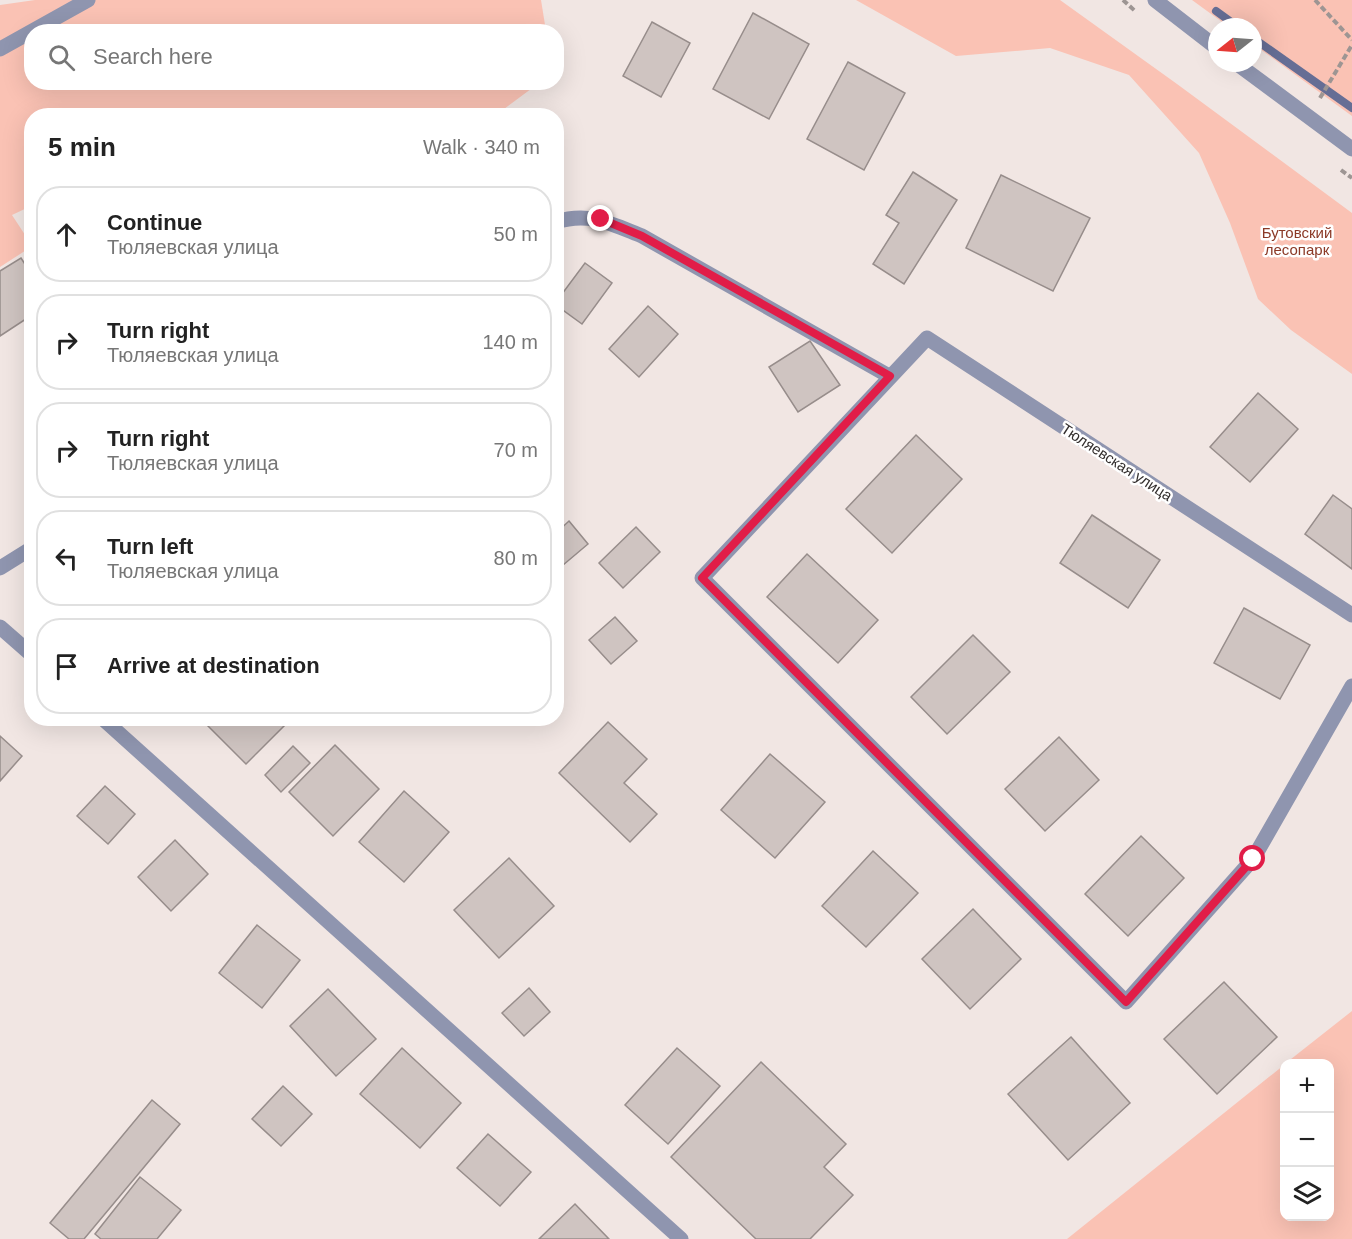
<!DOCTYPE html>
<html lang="en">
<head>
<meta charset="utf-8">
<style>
	body { margin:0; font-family:Helvetica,sans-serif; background:#f2f2f2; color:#222 }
	.controls { position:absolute; right:18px; bottom:18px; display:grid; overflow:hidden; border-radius:12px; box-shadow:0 6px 24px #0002 }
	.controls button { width:54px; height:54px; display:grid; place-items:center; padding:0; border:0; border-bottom:2px solid #e0e0e0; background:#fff; color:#222; font:30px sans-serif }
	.compass { position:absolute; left:1208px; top:18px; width:54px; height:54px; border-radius:50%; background:#fff; box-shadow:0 6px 24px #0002; rotate:253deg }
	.stop { position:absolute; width:18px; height:18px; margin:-14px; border:4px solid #e11d48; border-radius:50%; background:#fff }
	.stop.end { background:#e11d48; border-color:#fff; box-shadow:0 2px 6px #0008 }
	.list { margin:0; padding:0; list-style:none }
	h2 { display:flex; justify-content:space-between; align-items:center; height:78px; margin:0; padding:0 24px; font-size:26px }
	h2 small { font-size:20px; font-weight:400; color:#767676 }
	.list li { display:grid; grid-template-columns:39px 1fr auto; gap:18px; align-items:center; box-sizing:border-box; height:96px; margin:0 12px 12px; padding:0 12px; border:2px solid #e0e0e0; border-radius:24px }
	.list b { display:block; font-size:22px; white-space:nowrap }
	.list p { margin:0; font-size:20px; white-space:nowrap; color:#767676 }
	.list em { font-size:20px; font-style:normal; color:#767676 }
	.icon { flex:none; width:33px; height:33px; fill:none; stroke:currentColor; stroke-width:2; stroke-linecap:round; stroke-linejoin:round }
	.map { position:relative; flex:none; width:1352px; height:1239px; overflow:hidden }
	.search { position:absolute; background:#fff; box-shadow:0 6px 24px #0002; left:24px; top:24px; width:540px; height:66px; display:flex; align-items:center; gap:15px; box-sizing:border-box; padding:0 21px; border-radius:24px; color:#767676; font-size:22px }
	.panel { position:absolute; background:#fff; box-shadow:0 6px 24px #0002; left:24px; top:108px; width:540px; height:618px; border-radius:24px }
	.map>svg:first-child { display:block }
	.green { fill:#fac2b4 }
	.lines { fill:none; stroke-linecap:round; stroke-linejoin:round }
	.stream { stroke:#666e95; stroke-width:8 }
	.building { fill:#cfc4c1; stroke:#978d8b; stroke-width:1.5 }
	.path { stroke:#9d9593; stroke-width:4; stroke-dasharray:6 3; stroke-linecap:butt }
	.minor { stroke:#8f95af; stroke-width:15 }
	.route { stroke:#e11d48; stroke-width:8 }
	.labels { text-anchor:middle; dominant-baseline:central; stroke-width:5; stroke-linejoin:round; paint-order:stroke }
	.park-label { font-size:15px; fill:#8b3926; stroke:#fff }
	.street-label { font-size:15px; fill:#322e2d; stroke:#fff }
</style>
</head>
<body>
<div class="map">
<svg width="1352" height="1239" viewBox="0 0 1352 1239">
	<rect width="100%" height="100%" fill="#f1e6e3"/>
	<g class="green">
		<polygon points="35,0 541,0 546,31 32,32 32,82 539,83 496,115 32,116 31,206 12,215 31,244 31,247 0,267 0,5"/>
		<polygon points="856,0 1060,0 1177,84 1352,213 1352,374 1291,330 1258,299 1230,223 1199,153 1129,75 1050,48 956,56"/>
		<polygon points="1192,0 1352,0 1352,116 1253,44 1253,27 1229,27"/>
		<polygon points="1352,1011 1352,1239 1067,1239 1284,1065 1284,1216 1330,1216 1330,1064 1286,1063"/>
	</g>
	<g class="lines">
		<g class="stream">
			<polyline points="1216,11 1238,27"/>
			<polyline points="1253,38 1352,108"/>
		</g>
	</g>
	<g class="building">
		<polygon points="753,13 809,44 769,119 713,89"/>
		<polygon points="652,22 690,43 661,97 623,76"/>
		<polygon points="848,62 905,93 864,170 807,139"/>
		<polygon points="913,172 957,200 904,284 873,264 899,223 886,215"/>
		<polygon points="1001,175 1090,218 1053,291 966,248"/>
		<polygon points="21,258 32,275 32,315 0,336 0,271"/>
		<polygon points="585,263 612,283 582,324 556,305 556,302"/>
		<polygon points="648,306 678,334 639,377 609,349"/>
		<polygon points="810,341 840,385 798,412 769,367"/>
		<polygon points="1258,393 1298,429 1250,482 1210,447"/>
		<polygon points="916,435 962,479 892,553 846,509"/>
		<polygon points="1333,495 1352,509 1352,569 1305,534"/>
		<polygon points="1092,515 1160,560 1128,608 1060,563"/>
		<polygon points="569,521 588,544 556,571 556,533"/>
		<polygon points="636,527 660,552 623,588 599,563"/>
		<polygon points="807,554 878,620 838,663 767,597"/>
		<polygon points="1244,608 1310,645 1280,699 1214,663"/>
		<polygon points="615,617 637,641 611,664 589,640"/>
		<polygon points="973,635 1010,672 947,734 911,697"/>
		<polygon points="206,718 292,718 246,764 203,721"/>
		<polygon points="608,722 647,759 624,783 657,814 630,842 559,773"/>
		<polygon points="0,736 22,756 0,781"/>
		<polygon points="1059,737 1099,780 1045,831 1005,789"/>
		<polygon points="335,745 379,789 333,836 289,792"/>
		<polygon points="293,746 310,763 281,792 265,775"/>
		<polygon points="770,754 825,802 775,858 721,810"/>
		<polygon points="105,786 135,814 108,844 77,816"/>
		<polygon points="404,791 449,832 404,882 359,842"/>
		<polygon points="1141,836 1184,878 1128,936 1085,894"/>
		<polygon points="175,840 208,874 171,911 138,877"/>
		<polygon points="873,851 918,893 866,947 822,906"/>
		<polygon points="509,858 554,906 499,958 454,910"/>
		<polygon points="973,909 1021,959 970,1009 922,959"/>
		<polygon points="257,925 300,960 262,1008 219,973"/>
		<polygon points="1224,982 1277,1037 1217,1094 1164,1039"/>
		<polygon points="529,988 550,1012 524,1036 502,1013"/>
		<polygon points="328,989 376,1039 336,1076 290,1026"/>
		<polygon points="1071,1037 1130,1103 1068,1160 1008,1094"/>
		<polygon points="402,1048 461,1103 420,1148 360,1094"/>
		<polygon points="677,1048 720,1086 668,1144 625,1105"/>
		<polygon points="761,1062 846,1144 824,1167 853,1195 810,1239 756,1239 671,1157"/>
		<polygon points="283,1086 312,1114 281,1146 252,1119"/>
		<polygon points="152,1100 180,1124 84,1239 69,1239 50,1223"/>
		<polygon points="488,1134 531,1172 500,1206 457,1168"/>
		<polygon points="140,1177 181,1210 157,1239 101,1239 95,1234"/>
		<polygon points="575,1204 609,1239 539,1239"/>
	</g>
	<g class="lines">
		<g class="path">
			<polyline points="1123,0 1135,11"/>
			<polyline points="1315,0 1352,40"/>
			<polyline points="1320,98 1352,45"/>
			<polyline points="1341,170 1352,178"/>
		</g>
		<g class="minor">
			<polyline points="1155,0 1217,48"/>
			<polyline points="0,49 88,0"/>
			<polyline points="1236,63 1352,149"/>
			<path d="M 556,222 C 589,211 612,224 642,236 L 889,376"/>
			<polyline points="0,568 32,548"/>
			<polyline points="1352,615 927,338 702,578 1126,1002 1253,859 1352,686"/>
			<polyline points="0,627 32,655"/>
			<polyline points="102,718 681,1239"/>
		</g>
	</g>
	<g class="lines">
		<polyline class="route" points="601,219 642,236 890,376 702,578 1126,1002 1253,859"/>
	</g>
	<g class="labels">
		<g class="park-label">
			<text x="1297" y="232">Бутовский<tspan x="1297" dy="17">лесопарк</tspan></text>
		</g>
		<g class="street-label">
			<text transform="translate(1117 462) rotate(33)">Тюляевская улица</text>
		</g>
	</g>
</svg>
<div class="controls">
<button>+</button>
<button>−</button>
<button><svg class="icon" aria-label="layers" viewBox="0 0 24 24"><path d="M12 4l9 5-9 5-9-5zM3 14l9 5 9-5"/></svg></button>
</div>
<svg class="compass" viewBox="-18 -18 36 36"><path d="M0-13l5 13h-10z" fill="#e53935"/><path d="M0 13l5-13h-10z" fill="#767676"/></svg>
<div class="stop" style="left:1253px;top:859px"></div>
<div class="stop end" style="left:601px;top:219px"></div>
<div class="search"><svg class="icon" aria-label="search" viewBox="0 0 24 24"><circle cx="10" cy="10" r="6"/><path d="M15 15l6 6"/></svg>Search here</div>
<section class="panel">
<h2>5 min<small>Walk · 340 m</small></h2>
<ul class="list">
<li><svg class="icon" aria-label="ahead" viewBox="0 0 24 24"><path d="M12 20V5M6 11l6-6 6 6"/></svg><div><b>Continue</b><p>Тюляевская улица</p></div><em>50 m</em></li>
<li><svg class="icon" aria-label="right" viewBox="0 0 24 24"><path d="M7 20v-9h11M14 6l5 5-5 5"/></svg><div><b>Turn right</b><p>Тюляевская улица</p></div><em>140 m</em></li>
<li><svg class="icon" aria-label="right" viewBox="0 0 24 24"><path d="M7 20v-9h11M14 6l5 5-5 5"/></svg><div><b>Turn right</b><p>Тюляевская улица</p></div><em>70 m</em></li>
<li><svg class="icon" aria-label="left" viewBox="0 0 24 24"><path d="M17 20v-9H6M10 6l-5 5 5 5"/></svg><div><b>Turn left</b><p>Тюляевская улица</p></div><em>80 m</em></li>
<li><svg class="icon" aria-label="arrive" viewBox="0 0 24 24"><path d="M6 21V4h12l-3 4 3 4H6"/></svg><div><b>Arrive at destination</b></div></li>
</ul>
</section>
</div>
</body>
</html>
